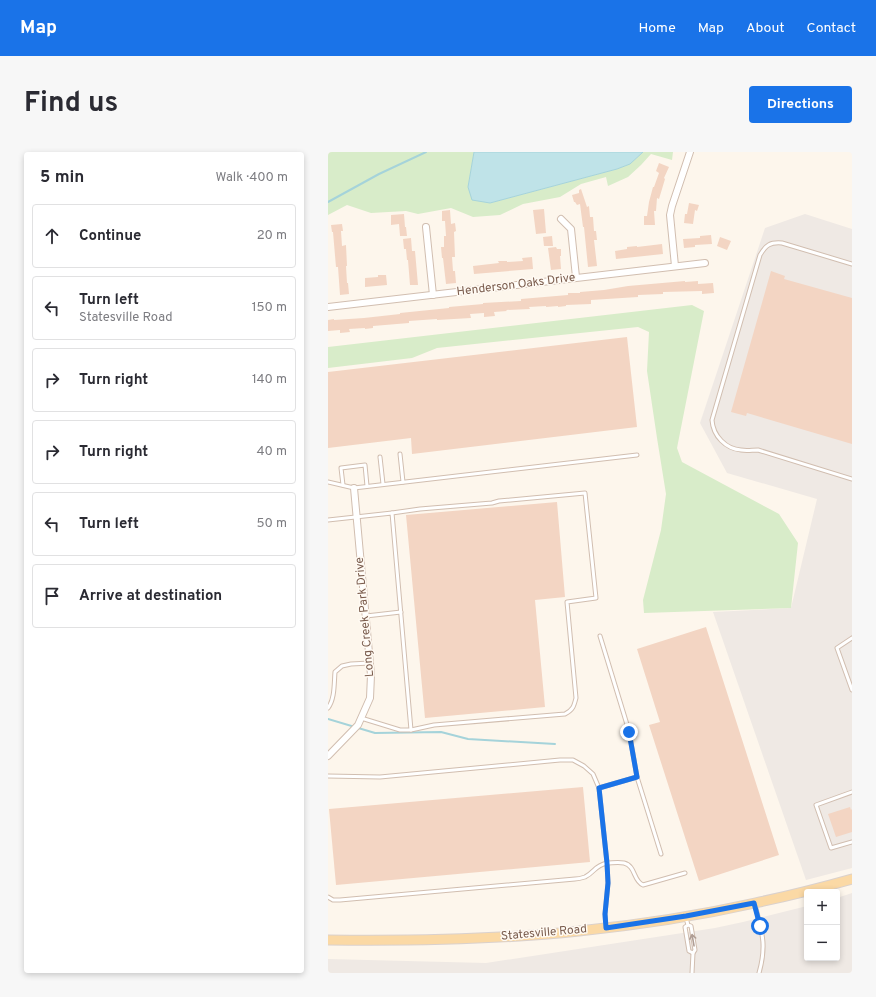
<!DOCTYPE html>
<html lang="en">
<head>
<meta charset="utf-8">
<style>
	body { margin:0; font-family:Overpass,sans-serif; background:#f7f7f7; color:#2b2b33 }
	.controls { position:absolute; right:12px; bottom:12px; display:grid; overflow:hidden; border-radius:4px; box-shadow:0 2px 6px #0003 }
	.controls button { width:36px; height:36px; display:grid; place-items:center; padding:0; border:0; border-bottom:1px solid #e1e1e2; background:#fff; color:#2b2b33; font:20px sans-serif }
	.stop { position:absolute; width:12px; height:12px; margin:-9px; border:3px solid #1a73e8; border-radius:50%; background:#fff }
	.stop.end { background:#1a73e8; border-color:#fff; box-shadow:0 1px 4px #0008 }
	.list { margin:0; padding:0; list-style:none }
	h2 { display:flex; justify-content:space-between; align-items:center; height:52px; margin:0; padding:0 16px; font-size:17px }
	h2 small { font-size:13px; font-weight:400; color:#7c7c81 }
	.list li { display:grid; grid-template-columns:26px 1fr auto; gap:12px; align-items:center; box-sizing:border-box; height:64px; margin:0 8px 8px; padding:0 8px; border:1px solid #e1e1e2; border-radius:4px }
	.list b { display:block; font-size:15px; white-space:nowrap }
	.list p { margin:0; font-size:13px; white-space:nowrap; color:#7c7c81 }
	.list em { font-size:13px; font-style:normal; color:#7c7c81 }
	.icon { flex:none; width:22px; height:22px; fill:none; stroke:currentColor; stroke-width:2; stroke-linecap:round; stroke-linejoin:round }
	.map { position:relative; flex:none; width:524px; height:821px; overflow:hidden; border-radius:4px }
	header { display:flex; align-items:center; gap:24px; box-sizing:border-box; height:56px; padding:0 20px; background:#1a73e8; color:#fff }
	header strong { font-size:19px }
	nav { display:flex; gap:22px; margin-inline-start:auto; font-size:14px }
	.intro { display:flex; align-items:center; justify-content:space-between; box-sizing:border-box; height:96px; padding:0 24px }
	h1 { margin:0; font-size:28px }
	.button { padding:10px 18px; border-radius:4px; background:#1a73e8; color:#fff; font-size:14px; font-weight:700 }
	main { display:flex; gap:24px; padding:0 24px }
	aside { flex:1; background:#fff; border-radius:4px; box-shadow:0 2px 6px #0003 }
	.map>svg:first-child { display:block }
	.industrial { fill:#efe9e4 }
	.green { fill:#d8ecc9 }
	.water { fill:#bfe3e8; stroke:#a5d3da }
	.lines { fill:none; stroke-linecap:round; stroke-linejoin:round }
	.stream { stroke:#a5d3da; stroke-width:2 }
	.building { fill:#f3d5c3 }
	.service-casing { stroke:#d1beb0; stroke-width:5 }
	.minor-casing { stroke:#d1beb0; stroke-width:8 }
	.primary-casing { stroke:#dad1cd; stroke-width:11 }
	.service { stroke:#fff; stroke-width:3 }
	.minor { stroke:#fff; stroke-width:6 }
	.primary { stroke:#fbd9a5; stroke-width:9 }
	.oneway { stroke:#af9d94 }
	.route { stroke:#1a73e8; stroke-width:5 }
	.labels { text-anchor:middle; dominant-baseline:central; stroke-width:3; stroke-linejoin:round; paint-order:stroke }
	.street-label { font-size:12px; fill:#7a5c4d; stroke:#fffaf3 }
</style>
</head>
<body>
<header>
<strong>Map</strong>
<nav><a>Home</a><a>Map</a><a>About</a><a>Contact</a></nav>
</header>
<div class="intro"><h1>Find us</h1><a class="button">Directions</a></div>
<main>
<aside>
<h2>5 min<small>Walk · 400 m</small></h2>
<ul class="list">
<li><svg class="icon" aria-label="ahead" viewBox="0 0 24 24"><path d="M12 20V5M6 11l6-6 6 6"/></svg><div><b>Continue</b></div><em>20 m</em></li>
<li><svg class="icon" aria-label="left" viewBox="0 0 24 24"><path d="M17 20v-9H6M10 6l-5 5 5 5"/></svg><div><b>Turn left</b><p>Statesville Road</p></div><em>150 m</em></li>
<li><svg class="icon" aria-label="right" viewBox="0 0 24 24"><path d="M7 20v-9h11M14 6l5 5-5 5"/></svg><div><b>Turn right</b></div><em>140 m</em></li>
<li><svg class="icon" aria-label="right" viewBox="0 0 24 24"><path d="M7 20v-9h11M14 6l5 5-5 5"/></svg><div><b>Turn right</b></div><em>40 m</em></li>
<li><svg class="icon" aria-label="left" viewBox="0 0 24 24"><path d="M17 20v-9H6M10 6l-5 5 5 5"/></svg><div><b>Turn left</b></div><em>50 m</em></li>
<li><svg class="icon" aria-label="arrive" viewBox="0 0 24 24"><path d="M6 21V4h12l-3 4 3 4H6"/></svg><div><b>Arrive at destination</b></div></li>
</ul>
</aside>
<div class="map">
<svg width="524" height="821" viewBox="0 0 524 821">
	<rect width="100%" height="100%" fill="#fdf6ec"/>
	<g class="industrial">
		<polygon points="477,62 524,77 524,716 478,728 385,460 463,456 489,347 399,321 372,271 437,76"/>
		<polygon points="524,741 524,821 0,821 0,807 158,811 387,776 415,770 479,754 479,806 509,806 509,746"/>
	</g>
	<g class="green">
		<polygon points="0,0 146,0 140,35 145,48 162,51 289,17 302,12 315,0 345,0 344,8 323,2 313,13 300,25 280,34 278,25 253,32 232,45 195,52 172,63 145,65 123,56 90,62 78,59 43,61 19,53 0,63"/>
		<polygon points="364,153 376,159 349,296 354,310 451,362 470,391 463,456 316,461 315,448 333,378 338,342 329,286 319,219 321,180 310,175 109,196 84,206 0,216 0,195"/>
	</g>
	<polygon class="water" points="146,0 315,0 302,12 289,17 162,51 144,48 140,35"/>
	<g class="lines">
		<g class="stream">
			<polyline points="0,50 51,22 98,0"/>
			<polyline points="0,567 47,581 113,580 140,587 227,592"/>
		</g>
	</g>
	<g class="building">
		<polygon points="331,11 341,15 336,26 337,27 331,47 329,46 328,59 326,59 327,73 316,73 316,64 319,64 321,50 325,35 326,35 331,21 328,19"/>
		<polygon points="253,37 259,55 261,54 262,65 265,65 266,79 268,79 269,88 266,88 269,114 260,115 256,75 255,75 252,52 249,53 247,50 246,50 244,43 251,41 251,38"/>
		<polygon points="361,51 371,53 369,59 367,58 365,72 356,71 357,62 359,62"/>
		<polygon points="216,57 218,81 208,82 205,58"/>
		<polygon points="122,58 123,72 127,71 128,79 126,80 127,105 124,105 125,119 127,119 128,131 118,132 115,106 114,106 113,95 116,95 116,84 118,84 117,69 114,69 114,59"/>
		<polygon points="76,62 77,75 78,75 79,84 72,84 71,72 63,73 63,63"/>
		<polygon points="14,72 15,79 13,79 14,94 18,93 19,114 18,114 19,131 20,131 21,142 12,143 10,115 8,115 5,80 4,80 3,73"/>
		<polygon points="383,83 384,92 367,93 367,95 356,96 355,87 372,86 372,84"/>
		<polygon points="224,84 225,94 216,94 215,85"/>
		<polygon points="392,85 403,89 399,98 389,94"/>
		<polygon points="83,86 84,99 87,99 90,133 82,133 80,108 79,108 78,97 76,97 75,87"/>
		<polygon points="334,92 335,102 288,107 287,99 299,97 299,95 309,94 309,95"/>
		<polygon points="228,95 229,97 233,97 233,104 232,104 233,117 223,118 220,96"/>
		<polygon points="204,105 205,117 146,122 145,114 171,111 170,109 179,109 179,110 195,109 194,106"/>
		<polygon points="443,119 457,124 456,127 524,146 524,292 419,261 418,264 403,260"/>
		<polygon points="50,123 58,123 59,133 37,135 37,126 50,125"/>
		<polygon points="357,129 357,130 370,129 370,132 385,131 386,141 374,142 374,139 335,140 335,142 310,143 310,145 263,148 263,152 238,153 238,154 230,155 230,154 218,155 218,154 201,155 202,157 178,158 179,159 166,160 167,164 156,165 156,161 142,162 143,166 109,168 109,167 81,169 81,171 45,174 45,176 37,177 37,176 21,177 22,180 12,181 12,178 0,179 0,168 6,167 6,168 36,166 72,162 72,161 121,156 121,155 155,152 155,151 193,149 193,147 240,143 240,141 252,141 252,140 276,138 300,134"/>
		<polygon points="299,185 309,275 84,302 83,286 0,296 0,220"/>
		<polygon points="229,350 237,445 207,448 217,555 97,566 78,363"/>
		<polygon points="378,475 451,703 371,729 321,573 332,570 309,497"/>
		<polygon points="255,635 262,710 8,733 1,657"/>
		<polygon points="522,655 523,658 524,657 524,680 508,685 500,662"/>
	</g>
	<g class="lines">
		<g class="service-casing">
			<g id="service">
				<path d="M 524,112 L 454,91 C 442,90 438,93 432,103 L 384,268 C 385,284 398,297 413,298 C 419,299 424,298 430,298 L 524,327"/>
				<polyline points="72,302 75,330"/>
				<polyline points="52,305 55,332"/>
				<polyline points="0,330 26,336 309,303"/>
				<polyline points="15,333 13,316 37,313 39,334"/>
				<path d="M 64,361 L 92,357 L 164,351 L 171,349 L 257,341 L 268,446 L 239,450 L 248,546 C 246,554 245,558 237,562 L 106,573 L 83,578"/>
				<polyline points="0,368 64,361 83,578 72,578 33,566"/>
				<polyline points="38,464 73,460"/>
				<polyline points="272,484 301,579 309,625"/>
				<polyline points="524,486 509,496 524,538"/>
				<path d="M 0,556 C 7,547 6,531 7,520 L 14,514 L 23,512 L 42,511"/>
				<path d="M 0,624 L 52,625 L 232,608 L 245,608 L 256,614 L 265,622 L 271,636 L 279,711 C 284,711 290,710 296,711 C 308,714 305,729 315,733 L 357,721"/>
				<polyline points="271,636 309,625 333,702"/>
				<polyline points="524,640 488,653 503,696 524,690"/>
				<path d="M 0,745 L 5,748 L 12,748 L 247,727 C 251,727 254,726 257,725 C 267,720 266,714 279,711 L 280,731 L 277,762 L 278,776"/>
				<path d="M 427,753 C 434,780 439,793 431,821"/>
				<polyline points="358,766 360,773 357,775 361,799 365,801 367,798 363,774 360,773"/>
				<polyline points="364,821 365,801"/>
			</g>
		</g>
		<g class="minor-casing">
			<g id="minor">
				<polyline points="233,67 243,77 248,125"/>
				<polyline points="98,75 105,143"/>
				<polyline points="347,114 342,63 344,54 362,0"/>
				<polyline points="0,155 377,111"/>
				<polyline points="0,604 30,573 42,546 43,523 26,336"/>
			</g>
		</g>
		<g class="primary-casing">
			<path id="primary" d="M 0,788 C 84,789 167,788 251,779 C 310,773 369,764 427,751 C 460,744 492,736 524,727"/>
		</g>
		<use href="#service" class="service"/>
		<use href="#minor" class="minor"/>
		<use href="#primary" class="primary"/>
	</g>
	<defs><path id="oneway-shaft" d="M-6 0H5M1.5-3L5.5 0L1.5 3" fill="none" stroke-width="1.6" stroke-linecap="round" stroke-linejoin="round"/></defs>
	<use class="oneway" href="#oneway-shaft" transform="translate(365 788) rotate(-100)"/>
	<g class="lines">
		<polyline class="route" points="301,580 309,625 271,636 279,711 280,731 277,762 278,776 358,764 426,751 432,774"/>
	</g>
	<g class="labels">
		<g class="street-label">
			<text transform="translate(188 133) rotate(-7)">Henderson Oaks Drive</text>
			<text transform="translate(37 465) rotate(-95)">Long Creek Park Drive</text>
			<text transform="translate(216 781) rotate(-5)">Statesville Road</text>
		</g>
	</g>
</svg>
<div class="controls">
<button>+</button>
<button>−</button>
</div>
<div class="stop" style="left:432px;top:774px"></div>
<div class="stop end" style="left:301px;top:580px"></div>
</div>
</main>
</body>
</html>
